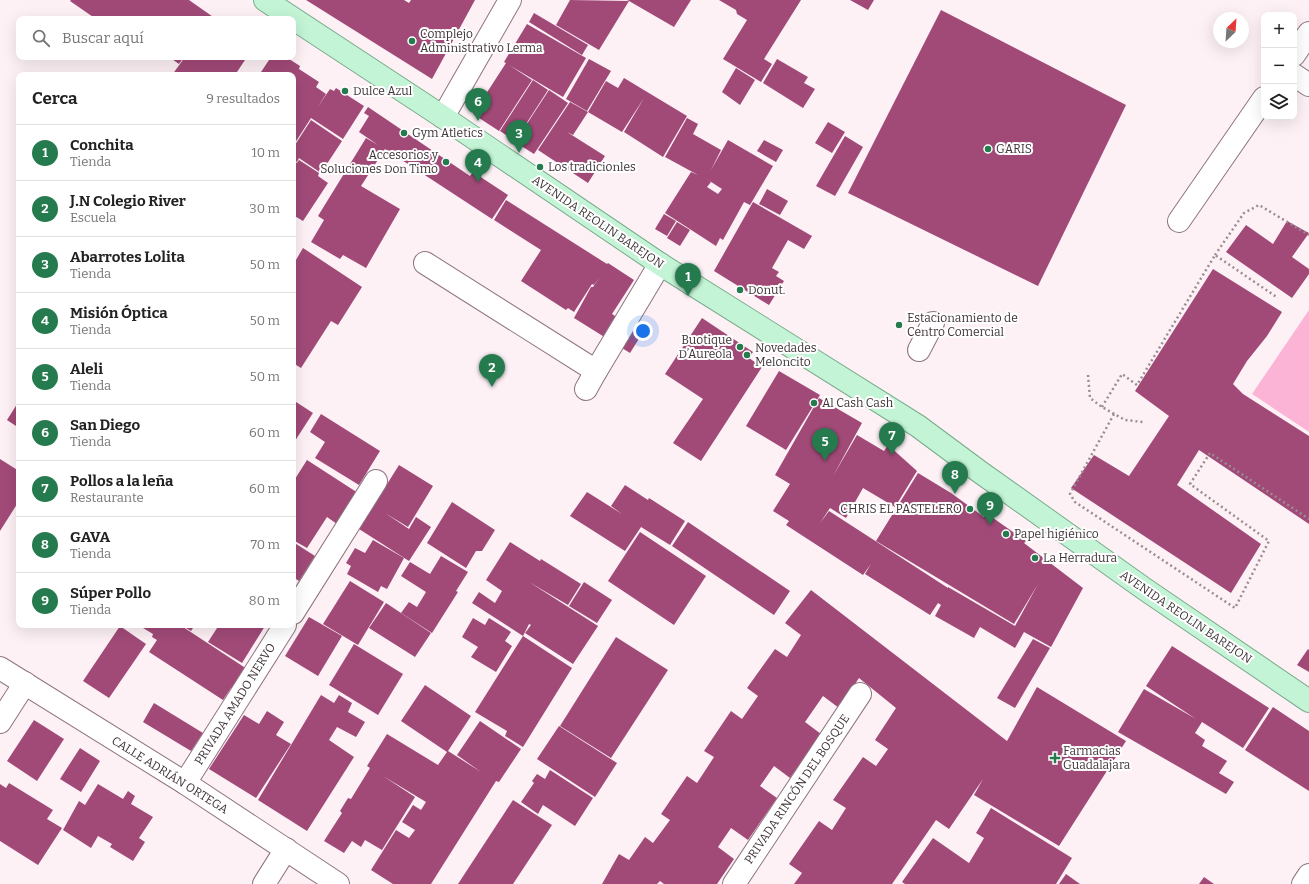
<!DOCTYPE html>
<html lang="es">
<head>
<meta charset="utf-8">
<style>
	body { margin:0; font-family:Bitter,serif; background:#f2f2f2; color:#222 }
	.controls { position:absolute; right:12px; top:12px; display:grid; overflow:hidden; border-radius:8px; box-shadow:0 4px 16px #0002 }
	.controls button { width:36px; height:36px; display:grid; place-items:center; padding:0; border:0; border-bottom:1px solid #e0e0e0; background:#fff; color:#222; font:20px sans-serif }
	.compass { position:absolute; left:1213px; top:12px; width:36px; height:36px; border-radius:50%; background:#fff; box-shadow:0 4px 16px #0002; rotate:25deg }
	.you { position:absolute; left:643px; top:331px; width:14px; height:14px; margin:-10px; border:3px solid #fff; border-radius:50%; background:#1a73e8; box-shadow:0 0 0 6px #1a73e833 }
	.badge { display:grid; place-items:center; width:26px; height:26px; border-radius:50%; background:#257b4e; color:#fff; font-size:13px; font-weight:700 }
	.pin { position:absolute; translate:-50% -33px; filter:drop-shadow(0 1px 2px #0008) }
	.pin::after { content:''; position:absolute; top:21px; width:14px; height:12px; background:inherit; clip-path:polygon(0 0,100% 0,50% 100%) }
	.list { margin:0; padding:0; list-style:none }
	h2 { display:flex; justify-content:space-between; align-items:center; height:52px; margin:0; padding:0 16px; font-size:17px }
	h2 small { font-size:13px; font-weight:400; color:#767676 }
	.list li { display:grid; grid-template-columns:26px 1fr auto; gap:12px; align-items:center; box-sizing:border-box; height:56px; padding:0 16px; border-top:1px solid #e0e0e0 }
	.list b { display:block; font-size:15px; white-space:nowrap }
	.list p { margin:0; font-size:13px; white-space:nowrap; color:#767676 }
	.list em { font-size:13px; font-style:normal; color:#767676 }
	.icon { flex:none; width:22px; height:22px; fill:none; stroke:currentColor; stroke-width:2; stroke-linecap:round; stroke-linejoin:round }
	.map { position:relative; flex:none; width:1309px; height:884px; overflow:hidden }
	.search { position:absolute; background:#fff; box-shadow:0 4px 16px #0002; left:16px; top:16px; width:280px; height:44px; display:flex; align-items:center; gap:10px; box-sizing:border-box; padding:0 14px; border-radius:8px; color:#767676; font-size:15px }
	.panel { position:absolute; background:#fff; box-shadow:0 4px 16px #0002; left:16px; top:72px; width:280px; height:556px; border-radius:8px }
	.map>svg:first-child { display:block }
	.green { fill:#fcb4d6 }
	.building { fill:#a14a78; fill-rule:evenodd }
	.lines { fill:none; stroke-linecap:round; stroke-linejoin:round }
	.minor-casing { stroke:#8e7480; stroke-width:24 }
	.major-casing { stroke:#7bab8c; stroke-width:24 }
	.path { stroke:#998d92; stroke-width:2.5; stroke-dasharray:2 3; stroke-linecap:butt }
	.minor { stroke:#fff; stroke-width:22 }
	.major { stroke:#c3f4d6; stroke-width:22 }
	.poi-dot { fill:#257b4e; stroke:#fff; stroke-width:1.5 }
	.labels { text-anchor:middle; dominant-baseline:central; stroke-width:4; stroke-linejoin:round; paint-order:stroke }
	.poi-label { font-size:12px; fill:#3f3338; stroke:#fff; text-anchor:start }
	.street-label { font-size:12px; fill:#3f3338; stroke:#fff }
</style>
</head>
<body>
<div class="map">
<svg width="1309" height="884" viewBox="0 0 1309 884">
	<rect width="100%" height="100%" fill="#fdf1f6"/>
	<polygon class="green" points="1309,310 1309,432 1252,394"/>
	<g class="building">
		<polygon points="71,0 189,0 216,19 96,19 70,1"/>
		<polygon points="306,0 404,0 409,3 411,0 475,0 432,79"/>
		<polygon points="570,0 629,1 627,0 691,0 674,27 629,1 599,50 556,25"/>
		<polygon points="719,0 801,0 764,59 772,64 761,82 723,59 747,20 737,14 736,10"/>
		<polygon points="850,0 874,0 868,10"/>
		<polygon points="941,10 1126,105 1038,286 848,193"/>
		<polygon points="534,13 588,45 582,55 529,22"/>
		<polygon points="527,24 586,58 563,97 509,65 532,80 499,131 473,114 506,63 504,62"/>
		<polygon points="169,57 184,57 179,64"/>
		<polygon points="185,57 247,57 235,75 172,75"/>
		<polygon points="271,57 286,57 300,66 299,69 319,82 316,87 326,94 317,108 330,89 334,91 336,88 364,106 343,139 311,118 293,146 293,75 259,75"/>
		<polygon points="589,59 611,71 587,111 566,99"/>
		<polygon points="777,59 808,77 804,83 815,89 803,108 763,83"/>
		<polygon points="736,68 755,80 740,105 722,92"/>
		<polygon points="624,78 687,116 663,157 624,132 644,98 622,132 588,112 573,135 567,132 605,156 588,183 538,150 570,102 588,112 606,81 618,88"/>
		<polygon points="533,80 548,90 515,141 500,131"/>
		<polygon points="549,90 568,103 534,154 515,142"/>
		<polygon points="368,107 470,176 473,172 508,195 492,219 385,149 361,186 400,209 366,268 343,255 340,259 311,242 324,220 318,216 366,138 378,145 359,132 369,116 364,113"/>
		<path d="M 687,118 L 698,124 L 693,134 L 721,150 L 711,170 L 728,140 L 773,166 L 750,205 L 744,202 L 723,240 L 720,238 L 716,246 L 665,213 L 691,172 L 698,175 L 665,157 ZM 705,178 L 722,189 L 718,194 L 707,187 L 711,182 Z"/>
		<polygon points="311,120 342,141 321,173 299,158 297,162 293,159 293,148"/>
		<polygon points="828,122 845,132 832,153 815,143"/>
		<polygon points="845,136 863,147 835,196 816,186"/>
		<polygon points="764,140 783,150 776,162 757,151"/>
		<polygon points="293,160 297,163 299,160 319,173 318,176 328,183 303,221 293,215"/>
		<polygon points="767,189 788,201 780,215 759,204"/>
		<polygon points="506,200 607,264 608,263 634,280 612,314 642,334 630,353 574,318 591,287 593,287 600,277 594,285 592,284 574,312 568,308 566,310 521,281 541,250 494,220"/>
		<polygon points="753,202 812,236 804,249 788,240 772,268 779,272 776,276 784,281 769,305 714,271"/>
		<polygon points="664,214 676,221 667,236 655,229"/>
		<polygon points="1287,221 1309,233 1292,257 1309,269 1309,274 1292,298 1226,252 1246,225 1273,244"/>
		<polygon points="677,222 690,230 680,246 667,238"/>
		<polygon points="303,248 362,287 338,325 331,321 301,368 293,363 293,265"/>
		<polygon points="1213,269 1282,312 1267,336 1247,361 1233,384 1243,394 1309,436 1309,524 1199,450 1177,485 1261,544 1231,593 1071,488 1094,455 1129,476 1169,416 1135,391"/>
		<polygon points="702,318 753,352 749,358 762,367 701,461 673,443 703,399 665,374"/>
		<polygon points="779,371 820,395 786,450 746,426"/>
		<polygon points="819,398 862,423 833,476 857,435 884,451 888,445 917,471 895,507 863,488 846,518 830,508 820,523 829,511 948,588 948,587 1015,626 1038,584 1014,624 876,541 918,473 951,493 984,517 986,513 1026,541 1024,543 1083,588 1051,647 1024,632 1015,648 980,627 974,638 935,616 941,605 938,603 930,615 865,574 871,564 863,575 786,525 789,521 773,511 790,484 775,475"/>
		<polygon points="293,400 313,413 293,444"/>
		<polygon points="19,401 19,428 7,420"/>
		<polygon points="321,414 380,451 359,485 315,458 325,442 310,432"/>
		<polygon points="0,459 19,471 19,501 0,531"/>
		<polygon points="307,460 358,493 337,524 327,517 307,548 293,540 293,478 295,479"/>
		<polygon points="399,465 433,486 408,527 385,513 409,529 416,517 431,527 409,561 359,529"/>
		<polygon points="625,485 648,500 649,498 685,521 670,545 641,527 625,551 570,516 587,492 622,514 611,506"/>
		<polygon points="452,502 495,530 482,551 476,551 466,568 427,543"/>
		<polygon points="688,522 790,591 774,615 672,546"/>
		<polygon points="640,532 706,576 674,625 608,581"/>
		<polygon points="373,540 404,558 387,589 381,586 378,592 347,574 351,566 346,563 355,548 365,553"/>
		<polygon points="293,542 315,556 299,581 293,577"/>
		<polygon points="510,542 540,561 541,559 581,584 568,605 529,582 598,626 573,664 525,633 531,625 529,624 523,636 472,603 479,592 495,603 502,591 486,580"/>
		<polygon points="441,556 468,572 456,591 458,592 432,633 401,613 409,602 417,607 426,592 401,576 410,562 430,574"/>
		<polygon points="350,581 384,602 358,645 323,624"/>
		<polygon points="584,582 612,600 597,623 569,606"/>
		<polygon points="811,590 1007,741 1037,687 1126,741 1059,846 974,795 983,779 949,829 936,820 892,884 794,884 802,873 789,864 819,821 832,830 846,808 833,800 863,757 876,766 888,749 875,740 896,708 859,678 839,708 823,696 805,722 821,734 790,778 774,766 760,786 777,798 748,840 731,828 718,847 734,859 717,884 664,884 660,881 657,884 602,884 619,854 629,860 645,837 653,843 670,820 661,814 687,776 697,783 714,757 704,751 731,711 742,719 758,696 747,688 775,649 787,657 801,635 785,623"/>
		<polygon points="386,603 431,633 415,657 369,628"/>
		<polygon points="309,617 342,636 318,676 285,656"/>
		<polygon points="473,618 485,625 489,618 511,632 505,641 512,646 496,672 471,657 478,647 462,637"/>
		<polygon points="138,625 180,625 247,669 232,689 231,688 223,700 149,652 157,640 152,637 153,634"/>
		<polygon points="181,625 195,625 191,631"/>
		<polygon points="219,625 264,625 265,626 242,663 208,642"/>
		<polygon points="120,626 146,644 109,698 83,681"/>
		<polygon points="523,636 572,668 523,747 505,736 507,731 475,712"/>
		<polygon points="616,637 668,670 611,758 560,726"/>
		<polygon points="1033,639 1050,648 1015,708 997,698"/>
		<polygon points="354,644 403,674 378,715 329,685"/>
		<polygon points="1172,646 1269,708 1243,748 1202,722 1195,733 1205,740 1202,746 1227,761 1219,773 1234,782 1226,794 1118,732 1144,689 1196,719 1146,686"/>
		<polygon points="1308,649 1309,650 1309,672 1297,665"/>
		<polygon points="425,685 471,716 448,751 481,772 457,755 480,721 521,749 499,782 496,781 431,884 393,884 371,870 396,830 409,838 415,830 402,822 413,805 421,810 426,802 383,776 415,797 382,850 365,840 361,847 352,841 344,853 324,841 342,813 340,811 348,798 351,799 370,768 367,766 387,734 438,765 447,752 401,721"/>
		<polygon points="321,695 334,703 339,695 352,703 348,712 365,722 356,737 337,727 329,740 354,757 307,831 258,800"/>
		<polygon points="154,703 203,733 191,751 143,722"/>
		<polygon points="1273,707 1309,731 1309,791 1245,750"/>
		<polygon points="267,711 284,722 276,735 291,744 256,798 209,769 244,715 259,724"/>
		<polygon points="34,720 64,739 37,781 7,761"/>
		<polygon points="559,726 617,763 595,797 537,759"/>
		<polygon points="80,748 100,761 81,792 60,779"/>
		<polygon points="550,770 593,798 575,826 543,805 538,814 521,802 534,783 532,781 537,774 545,779"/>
		<polygon points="9,783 53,810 47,819 62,828 38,865 0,841 0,784 6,788"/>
		<polygon points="98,784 123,799 128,791 135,796 131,804 153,817 139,838 145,842 133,861 110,847 112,844 98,836 91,848 63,830 79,801 85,805"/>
		<polygon points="513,800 552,825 513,884 458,884"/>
		<polygon points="991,808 1072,858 1056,884 905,884 902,882 933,838 969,863 984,838 976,833"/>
		<polygon points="1066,874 1080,884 1059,884"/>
		<polygon points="1204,877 1214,884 1199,884"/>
	</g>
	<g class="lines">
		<g class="minor-casing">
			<g id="minor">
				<polyline points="1294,55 1309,33"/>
				<polyline points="1294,75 1309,85"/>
				<polyline points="443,117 510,0"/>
				<polyline points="1179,221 1264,98"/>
				<polyline points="425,263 596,371"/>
				<polyline points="919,350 933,323"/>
				<polyline points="586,389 596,371 660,264"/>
				<polyline points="293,613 376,481"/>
				<polyline points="0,668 185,783 338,884"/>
				<polyline points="0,722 25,683"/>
				<polyline points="185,783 285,625"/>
				<polyline points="264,884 286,849"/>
				<polyline points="734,884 860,694"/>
				<polyline points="1303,884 1309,875"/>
			</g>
		</g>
		<g class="major-casing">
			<polyline id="major" points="265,0 443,117 660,264 918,426 980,472 1146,590 1309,701"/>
		</g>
		<g class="path">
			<polyline points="1215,255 1244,213 1259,205 1309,235"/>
			<polyline points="1088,375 1090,398 1102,407 1125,420 1143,422"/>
			<polyline points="1102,407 1122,374 1137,385 1215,255 1278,298"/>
			<polyline points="1114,414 1070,494 1075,502 1235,608 1269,541 1190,484 1210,453 1309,519"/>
		</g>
		<use href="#minor" class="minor"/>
		<use href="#major" class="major"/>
	</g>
	<g class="poi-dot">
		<circle cx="412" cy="41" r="4"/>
		<circle cx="345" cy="91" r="4"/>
		<circle cx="404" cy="133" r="4"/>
		<circle cx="988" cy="149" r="4"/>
		<circle cx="446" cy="162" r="4"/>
		<circle cx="540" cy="167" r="4"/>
		<circle cx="740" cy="290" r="4"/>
		<circle cx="899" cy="325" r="4"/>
		<circle cx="740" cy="347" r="4"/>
		<circle cx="747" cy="355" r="4"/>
		<circle cx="814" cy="403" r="4"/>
		<circle cx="970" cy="509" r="4"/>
		<circle cx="1006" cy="534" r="4"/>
		<circle cx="1035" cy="558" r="4"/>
		<path d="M1053 752h4v4h4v4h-4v4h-4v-4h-4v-4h4z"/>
	</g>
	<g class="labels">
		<g class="poi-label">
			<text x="420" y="34">Complejo<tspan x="420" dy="14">Administrativo Lerma</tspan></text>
			<text x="353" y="91">Dulce Azul</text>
			<text x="412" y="133">Gym Atletics</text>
			<text x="996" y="149">GARIS</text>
			<text x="438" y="155" text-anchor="end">Accesorios y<tspan x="438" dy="14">Soluciones Don Timo</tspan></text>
			<text x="548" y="167">Los tradicionles</text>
			<text x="748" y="290">Donut.</text>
			<text x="907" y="318">Estacionamiento de<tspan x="907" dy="14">Centro Comercial</tspan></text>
			<text x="732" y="340" text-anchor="end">Buotique<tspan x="732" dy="14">D’Aureola</tspan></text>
			<text x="755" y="348">Novedades<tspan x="755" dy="14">Meloncito</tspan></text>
			<text x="822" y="403">Al Cash Cash</text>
			<text x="962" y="509" text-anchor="end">CHRIS EL PASTELERO</text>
			<text x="1014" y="534">Papel higiénico</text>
			<text x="1043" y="558">La Herradura</text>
			<text x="1063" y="751">Farmacias<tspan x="1063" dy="14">Guadalajara</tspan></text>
		</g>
		<g class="street-label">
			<text transform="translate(598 222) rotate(34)">AVENIDA REOLIN BAREJON</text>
			<text transform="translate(1186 617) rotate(34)">AVENIDA REOLIN BAREJON</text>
			<text transform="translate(235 704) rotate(-58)">PRIVADA AMADO NERVO</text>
			<text transform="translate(170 775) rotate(32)">CALLE ADRIÁN ORTEGA</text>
			<text transform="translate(797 789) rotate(-56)">PRIVADA RINCÓN DEL BOSQUE</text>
		</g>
	</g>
</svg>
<div class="controls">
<button>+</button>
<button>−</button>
<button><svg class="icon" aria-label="layers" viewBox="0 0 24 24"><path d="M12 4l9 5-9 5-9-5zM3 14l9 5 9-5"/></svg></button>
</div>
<svg class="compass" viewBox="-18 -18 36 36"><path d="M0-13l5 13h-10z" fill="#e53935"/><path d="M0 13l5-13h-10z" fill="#767676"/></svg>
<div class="you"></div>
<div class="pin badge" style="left:688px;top:296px">1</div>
<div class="pin badge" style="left:492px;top:387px">2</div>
<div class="pin badge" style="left:519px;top:153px">3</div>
<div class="pin badge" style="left:478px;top:182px">4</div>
<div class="pin badge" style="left:825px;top:461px">5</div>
<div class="pin badge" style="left:478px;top:121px">6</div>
<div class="pin badge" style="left:892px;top:455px">7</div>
<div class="pin badge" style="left:955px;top:494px">8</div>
<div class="pin badge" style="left:990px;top:525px">9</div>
<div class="search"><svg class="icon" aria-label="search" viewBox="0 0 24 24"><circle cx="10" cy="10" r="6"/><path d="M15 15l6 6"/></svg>Buscar aquí</div>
<section class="panel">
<h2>Cerca<small>9 resultados</small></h2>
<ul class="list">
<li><span class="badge">1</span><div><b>Conchita</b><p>Tienda</p></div><em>10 m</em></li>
<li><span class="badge">2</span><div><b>J.N Colegio River</b><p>Escuela</p></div><em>30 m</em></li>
<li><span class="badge">3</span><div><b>Abarrotes Lolita</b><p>Tienda</p></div><em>50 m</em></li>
<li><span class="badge">4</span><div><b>Misión Óptica</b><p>Tienda</p></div><em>50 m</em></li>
<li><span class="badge">5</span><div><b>Aleli</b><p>Tienda</p></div><em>50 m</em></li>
<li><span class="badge">6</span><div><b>San Diego</b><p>Tienda</p></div><em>60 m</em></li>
<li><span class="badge">7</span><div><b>Pollos a la leña</b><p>Restaurante</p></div><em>60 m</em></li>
<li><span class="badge">8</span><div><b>GAVA</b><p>Tienda</p></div><em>70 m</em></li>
<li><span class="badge">9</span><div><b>Súper Pollo</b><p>Tienda</p></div><em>80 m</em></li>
</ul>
</section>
</div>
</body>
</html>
